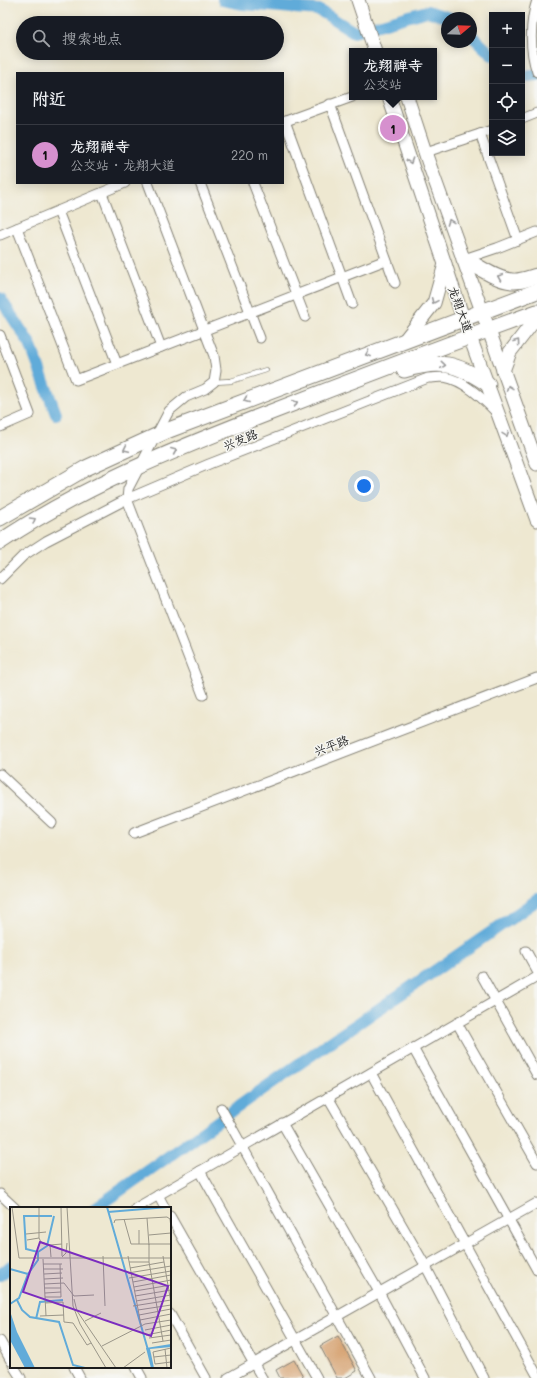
<!DOCTYPE html>
<html lang="zh">
<head>
<meta charset="utf-8">
<style>
	body { margin:0; font-family:Mali,"LXGW WenKai TC",sans-serif; background:#242831; color:#f1f3f6 }
	.controls { position:absolute; right:12px; top:12px; display:grid; overflow:hidden; border-radius:0px; box-shadow:0 2px 10px #0003 }
	.controls button { width:36px; height:36px; display:grid; place-items:center; padding:0; border:0; border-bottom:1px solid #363941; background:#171b24; color:#f1f3f6; font:20px sans-serif }
	.compass { position:absolute; left:441px; top:12px; width:36px; height:36px; border-radius:50%; background:#171b24; box-shadow:0 2px 10px #0003; rotate:71deg }
	.you { position:absolute; left:364px; top:486px; width:14px; height:14px; margin:-10px; border:3px solid #fff; border-radius:50%; background:#1a73e8; box-shadow:0 0 0 6px #1a73e833 }
	.badge { display:grid; place-items:center; width:26px; height:26px; border-radius:50%; background:#d690ce; color:#111; font-size:13px; font-weight:700 }
	.pin { position:absolute; translate:-50% -50%; border:2px solid #fff; box-shadow:0 1px 4px #0006 }
	.popup { position:absolute; left:349px; top:48px; width:88px; height:52px; box-sizing:border-box; display:grid; place-content:center; border-radius:0px; background:#171b24; filter:drop-shadow(0 1px 3px #0005); font-size:13px; white-space:nowrap; color:#9ea1a6 }
	.popup b { font-size:15px; color:#f1f3f6 }
	.popup::after { content:''; position:absolute; left:50%; top:100%; margin-left:-8px; border:8px solid transparent; border-top-color:#171b24 }
	.list { margin:0; padding:0; list-style:none }
	h2 { display:flex; justify-content:space-between; align-items:center; height:52px; margin:0; padding:0 16px; font-size:17px }
	h2 small { font-size:13px; font-weight:400; color:#9ea1a6 }
	.list li { display:grid; grid-template-columns:26px 1fr auto; gap:12px; align-items:center; box-sizing:border-box; height:60px; padding:0 16px; border-top:1px solid #363941 }
	.list b { display:block; font-size:15px; white-space:nowrap }
	.list p { margin:0; font-size:13px; white-space:nowrap; color:#9ea1a6 }
	.list em { font-size:13px; font-style:normal; color:#9ea1a6 }
	.icon { flex:none; width:22px; height:22px; fill:none; stroke:currentColor; stroke-width:2; stroke-linecap:round; stroke-linejoin:round }
	.map { position:relative; flex:none; width:537px; height:1378px; overflow:hidden }
	.search { position:absolute; background:#171b24; box-shadow:0 2px 10px #0003; left:16px; top:16px; width:268px; height:44px; display:flex; align-items:center; gap:10px; box-sizing:border-box; padding:0 14px; border-radius:22px; color:#9ea1a6; font-size:15px }
	.panel { position:absolute; background:#171b24; box-shadow:0 2px 10px #0003; left:16px; top:72px; width:268px; height:112px; border-radius:0px }
	.map>svg:first-child { display:block }
	.lines { fill:none; stroke-linecap:round; stroke-linejoin:round }
	.canal { stroke:#61abd9; stroke-width:12 }
	.building { fill:#d6a16f }
	.service-casing { stroke:#858276; stroke-width:6 }
	.minor-casing { stroke:#858276; stroke-width:11 }
	.secondary-casing { stroke:#858276; stroke-width:15 }
	.primary-casing { stroke:#858276; stroke-width:17 }
	.service { stroke:#fff; stroke-width:4.5 }
	.minor { stroke:#fff; stroke-width:9 }
	.secondary { stroke:#fff; stroke-width:13 }
	.primary { stroke:#fff; stroke-width:15 }
	.oneway { stroke:#999 }
	.labels { text-anchor:middle; dominant-baseline:central; stroke-width:3; stroke-linejoin:round; paint-order:stroke }
	.street-label { font-size:12px; fill:#1c1c1c; stroke:#f6f6f2 }
	.inset-river { fill:none; stroke:#61abd9; stroke-width:2 }
	.inset-road { fill:none; stroke:#9a9689; stroke-width:1 }
	.view { fill:#7b2cbf; fill-opacity:0.15; stroke:#7b2cbf; stroke-width:2 }
	.inset-edge { fill:none; stroke:#1c1c1c; stroke-width:2 }
</style>
</head>
<body>
<div class="map">
<svg width="537" height="1378" viewBox="0 0 537 1378">
	<rect width="100%" height="100%" fill="#f6f6f2"/>
	<filter id="ink" filterUnits="userSpaceOnUse"><feTurbulence type="fractalNoise" baseFrequency=".025" numOctaves="2"/><feDisplacementMap in="SourceGraphic" scale="8" xChannelSelector="R" yChannelSelector="G"/><feConvolveMatrix kernelMatrix="1 2 1 2 8 2 1 2 1" color-interpolation-filters="sRGB"/></filter>
	<filter id="wash" filterUnits="userSpaceOnUse"><feTurbulence type="fractalNoise" baseFrequency=".012" numOctaves="4" result="noise"/><feDisplacementMap in="SourceGraphic" scale="16" xChannelSelector="R" yChannelSelector="G"/><feGaussianBlur stdDeviation="0.9" result="paint"/><feColorMatrix in="noise" values="0 0 0 0 0 0 0 0 0 0 0 0 0 0 0 0 0 1.4 0 .05"/><feComposite in="paint" operator="in"/></filter>
	<g filter="url(#wash)">
		<rect width="100%" height="100%" fill="#eee8d1"/>
		<g class="lines">
			<g class="canal">
				<polyline points="223,0 243,4 319,10 354,32 427,11 450,18"/>
				<polyline points="471,35 492,55"/>
				<polyline points="522,77 537,75"/>
				<polyline points="0,298 30,344 56,414"/>
				<path d="M 95,1208 C 184,1147 270,1082 360,1022 C 419,981 478,942 537,900"/>
				<polyline points="0,1275 11,1266"/>
			</g>
		</g>
		<g id="blocks">
			<g class="building">
				<polygon points="338,1336 357,1371 345,1378 337,1378 320,1346"/>
				<polygon points="294,1360 304,1378 280,1378 276,1370"/>
			</g>
		</g>
	</g>
	<g filter="url(#ink)">
		<use href="#blocks" fill-opacity="0" stroke="#858276" stroke-width="1"/>
		<g class="lines">
			<g class="service-casing">
				<polyline id="service" points="214,382 231,381 266,370"/>
			</g>
			<g class="minor-casing">
				<g id="minor">
					<path d="M 537,0 C 530,22 529,50 537,72"/>
					<polyline points="330,104 395,283"/>
					<polyline points="522,119 537,113"/>
					<polyline points="285,121 352,304"/>
					<polyline points="283,122 352,97"/>
					<polyline points="480,134 518,240"/>
					<polyline points="426,152 492,130"/>
					<polyline points="148,183 214,356 216,370 214,382 205,389 186,397 169,411 128,489 127,499 203,695"/>
					<polyline points="200,183 260,338"/>
					<polyline points="253,183 305,317"/>
					<polyline points="102,193 161,347"/>
					<polyline points="58,211 117,364"/>
					<polyline points="17,228 76,380 386,260"/>
					<polyline points="0,235 125,183"/>
					<polyline points="464,259 497,248 537,232"/>
					<polyline points="0,335 30,414 0,427"/>
					<path d="M 0,579 L 23,556 L 46,541 L 127,499 L 209,464 L 428,378 C 433,378 439,377 444,377 C 464,380 482,398 496,412"/>
					<polyline points="0,774 52,823"/>
					<polyline points="134,833 537,678"/>
					<polyline points="526,951 537,971"/>
					<polyline points="482,976 537,1075"/>
					<polyline points="457,1023 537,1163"/>
					<polyline points="413,1048 537,1270"/>
					<polyline points="371,1073 537,1375"/>
					<polyline points="328,1097 425,1265 484,1378"/>
					<polyline points="221,1108 371,1378"/>
					<polyline points="282,1123 379,1292 425,1378"/>
					<polyline points="200,1171 317,1378"/>
					<polyline points="0,1194 15,1208"/>
					<polyline points="158,1195 165,1208"/>
					<polyline points="136,1208 537,977"/>
					<polyline points="170,1216 262,1378"/>
					<polyline points="170,1314 206,1378"/>
					<polyline points="0,1341 11,1361"/>
					<polyline points="14,1367 21,1378"/>
					<polyline points="74,1367 80,1378"/>
					<polyline points="136,1367 142,1378"/>
					<polyline points="228,1378 537,1203"/>
				</g>
			</g>
			<g class="secondary-casing">
				<g id="secondary">
					<polyline points="358,0 375,51"/>
					<polyline points="389,97 463,318 537,520"/>
					<polyline points="407,97 428,161 537,464"/>
					<polyline points="404,341 434,303 445,264"/>
					<polyline points="503,371 510,352 537,317"/>
				</g>
			</g>
			<g class="primary-casing">
				<g id="primary">
					<path d="M 464,259 C 478,266 496,280 512,281 C 521,282 529,278 537,276"/>
					<path d="M 404,370 C 440,359 457,363 488,384"/>
					<polyline points="0,518 86,468 169,430 537,291"/>
					<path d="M 0,542 C 83,486 174,450 266,414 C 356,379 446,345 537,312"/>
				</g>
			</g>
			<use href="#service" class="service"/>
			<use href="#minor" class="minor"/>
			<use href="#secondary" class="secondary"/>
			<use href="#primary" class="primary"/>
		</g>
		<defs><path id="oneway-chevron" d="M-2-3.5L2.5 0L-2 3.5" fill="none" stroke-width="1.6" stroke-linecap="round" stroke-linejoin="round"/></defs>
		<g class="oneway">
			<use href="#oneway-chevron" transform="translate(410 161) rotate(72)"/>
			<use href="#oneway-chevron" transform="translate(450 222) rotate(-110)"/>
			<use href="#oneway-chevron" transform="translate(500 277) rotate(-158)"/>
			<use href="#oneway-chevron" transform="translate(434 301) rotate(114)"/>
			<use href="#oneway-chevron" transform="translate(517 342) rotate(-54)"/>
			<use href="#oneway-chevron" transform="translate(368 354) rotate(159)"/>
			<use href="#oneway-chevron" transform="translate(443 365) rotate(5)"/>
			<use href="#oneway-chevron" transform="translate(509 388) rotate(-110)"/>
			<use href="#oneway-chevron" transform="translate(246 400) rotate(159)"/>
			<use href="#oneway-chevron" transform="translate(295 403) rotate(-21)"/>
			<use href="#oneway-chevron" transform="translate(506 434) rotate(70)"/>
			<use href="#oneway-chevron" transform="translate(126 449) rotate(155)"/>
			<use href="#oneway-chevron" transform="translate(174 451) rotate(-23)"/>
			<use href="#oneway-chevron" transform="translate(33 520) rotate(-31)"/>
		</g>
	</g>
	<g class="labels">
		<g class="street-label">
			<text transform="translate(461 309) rotate(70)">龙翔大道</text>
			<text transform="translate(240 439) rotate(-22)">兴发路</text>
			<text transform="translate(331 745) rotate(-21)">兴平路</text>
		</g>
	</g>
	<g transform="translate(10 1207)">
		<rect width="161" height="161" fill="#eee8d1"/>
		<path d="M 0,104 L 7,125 L 25,161 L 15,161 L 0,133 ZM 161,137 L 161,140 L 140,142 L 144,161 L 141,161 L 136,141 Z" fill="#61abd9"/>
		<path class="inset-river" d="M 97,0 L 138,143M 98,5 L 158,0M 28,45 L 16,42 L 14,9 L 42,9M 0,62 L 18,67M 7,93 L 12,103 L 20,110 L 49,115 L 63,158 L 75,161M 0,97 L 9,91 L 18,67 L 28,53 L 28,45 L 37,39 L 44,9M 26,112 L 30,95 L 53,93"/>
		<path class="inset-road" d="M 2,0 L 9,51 L 161,51M 29,0 L 29,31 L 31,35 L 40,38 L 41,50M 51,0 L 52,49M 57,0 L 63,99 L 70,117 L 96,161M 137,11 L 139,38M 114,12 L 121,37 L 161,37M 104,16 L 105,13 L 157,10 L 160,12 L 161,21M 129,23 L 129,37M 16,27 L 36,25M 139,28 L 161,26M 17,33 L 29,31M 139,37 L 139,55 L 153,134M 40,38 L 52,37M 93,49 L 95,99M 118,49 L 131,118M 153,49 L 161,96M 52,50 L 56,46 L 57,36M 33,52 L 36,109M 119,55 L 139,55M 33,57 L 52,57M 120,61 L 154,55M 34,62 L 53,62M 118,66 L 161,59M 34,67 L 52,66M 119,71 L 161,64M 34,72 L 53,71M 123,75 L 161,68M 34,77 L 54,76 L 64,89 L 84,88M 124,80 L 161,73M 34,81 L 51,81M 125,84 L 161,78M 35,86 L 51,85M 125,89 L 161,83M 35,90 L 51,90 L 50,57M 64,92 L 67,104 L 106,161M 126,94 L 161,88M 35,96 L 53,95 L 54,115 L 63,116 L 77,138 L 81,136M 123,99 L 161,93M 128,103 L 161,98M 129,108 L 161,102M 30,109 L 54,108M 130,113 L 161,107M 75,114 L 91,106M 135,123 L 161,118M 136,128 L 161,123M 139,131 L 161,128M 142,136 L 161,133M 92,139 L 135,117 L 161,113M 161,141 L 143,145 L 145,157 L 161,155M 155,142 L 157,161M 144,150 L 161,148M 113,161 L 135,145"/>
		<path class="view" d="M 30,35 L 158,79 L 141,129 L 13,85 Z"/>
		<rect width="161" height="161" class="inset-edge"/>
	</g>
</svg>
<div class="controls">
<button>+</button>
<button>−</button>
<button><svg class="icon" aria-label="locate" viewBox="0 0 24 24"><circle cx="12" cy="12" r="6"/><path d="M12 2v4M12 18v4M2 12h4M18 12h4"/></svg></button>
<button><svg class="icon" aria-label="layers" viewBox="0 0 24 24"><path d="M12 4l9 5-9 5-9-5zM3 14l9 5 9-5"/></svg></button>
</div>
<svg class="compass" viewBox="-18 -18 36 36"><path d="M0-13l5 13h-10z" fill="#e53935"/><path d="M0 13l5-13h-10z" fill="#9ea1a6"/></svg>
<div class="you"></div>
<div class="pin badge" style="left:393px;top:128px">1</div>
<div class="popup"><b>龙翔禅寺</b>公交站</div>
<div class="search"><svg class="icon" aria-label="search" viewBox="0 0 24 24"><circle cx="10" cy="10" r="6"/><path d="M15 15l6 6"/></svg>搜索地点</div>
<section class="panel">
<h2>附近<small></small></h2>
<ul class="list">
<li><span class="badge">1</span><div><b>龙翔禅寺</b><p>公交站 · 龙翔大道</p></div><em>220 m</em></li>
</ul>
</section>
</div>
</body>
</html>
